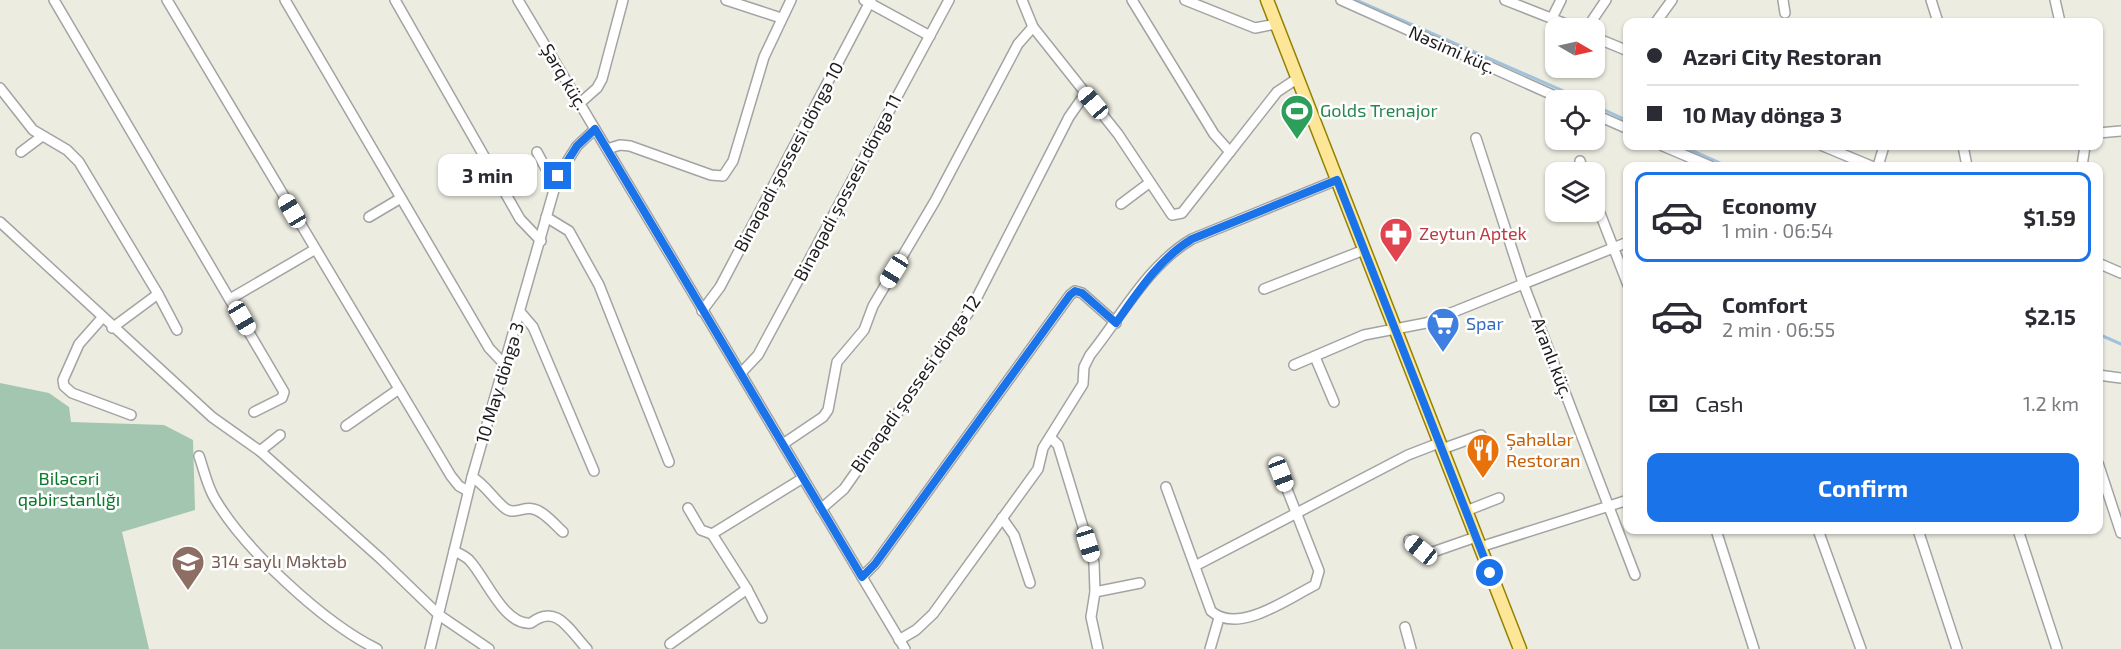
<!DOCTYPE html>
<html lang="en">
<head>
<meta charset="utf-8">
<style>
	body { margin:0; font-family:"Exo 2",sans-serif; background:#f2f2f3; color:#2b2b33; height:100vh; display:flex; flex-direction:column; font-size:22px; white-space:nowrap }
	* { box-sizing:border-box; margin:0 }
	p { font-size:20px; color:#7c7c81 }
	.icon { flex:none; width:33px; height:33px; fill:none; stroke:currentColor; stroke-width:2; stroke-linecap:round; stroke-linejoin:round }
	.map { position:relative; flex:1; overflow:hidden }
	.drawer { position:absolute; left:1623px; top:162px; width:480px; height:372px; display:flex; flex-direction:column; background:#fff; border-radius:12px; box-shadow:0 2px 4px #0004 }
	.drawer>* { flex:none }
	.banner { position:absolute; left:1623px; top:18px; width:480px; height:132px; border-radius:12px; box-shadow:0 2px 4px #0004; display:grid; align-content:center; height:132px; padding:0 24px; background:#fff }
	.needle { width:39px; rotate:99deg }
	.buttons { position:absolute; left:1545px; top:18px; display:grid; gap:12px }
	.buttons a { display:grid; place-items:center; width:60px; height:60px; border-radius:12px; background:#fff; box-shadow:0 2px 4px #0004; font-size:30px }
	.end { position:absolute; width:27px; height:27px; margin:-14px; border:8px solid #1a73e8; background:#fff; box-shadow:0 0 0 3px #fff }
	.from { border-radius:50% }
	.bubble { position:absolute; height:42px; border-radius:12px; background:#fff; box-shadow:0 2px 4px #0004; font-size:20px; font-weight:700; line-height:42px; text-align:center }
	.car { position:absolute; width:18px; height:36px; margin:-18px -9px; border-radius:8px; box-shadow:0 0 4px 2px #0007; background:linear-gradient(#fff 24%,#345 0 40%,#fff 0 76%,#345 0 86%,#fff 0) }
	.banner b { display:flex; align-items:center; gap:21px; height:57px; font-size:22px }
	.banner b+b { border-top:2px solid #e1e1e2 }
	.banner i { width:15px; height:15px; background:#2b2b33 }
	ul { padding:10px 0 0; list-style:none }
	li { display:flex; align-items:center; gap:18px; height:90px; margin:0 12px 9px; padding:0 12px; border:3px solid transparent; border-radius:12px }
	li div { flex:1 }
	li b { display:block; font-size:22px }
	li em { font-style:normal; font-weight:700 }
	li.on { border-color:#1a73e8 }
	li>.icon { width:54px; height:54px; stroke-width:1.5 }
	.pay { display:flex; align-items:center; gap:15px; height:66px; padding:0 24px; font-size:22px }
	.pay p { margin-inline-start:auto }
	.cta { display:flex; gap:12px; margin-top:auto; padding:12px 24px }
	.cta a { flex:1; height:69px; border-radius:12px; background:#1a73e8; color:#fff; font-size:24px; font-weight:700; line-height:69px; text-align:center }
	.map>svg:first-child { display:block }
	.cemetery { fill:#a2c6af }
	.lines { fill:none; stroke-linecap:round; stroke-linejoin:round }
	.stream { stroke:#a0c2dc; stroke-width:3 }
	.minor-casing { stroke:#a3a3a3; stroke-width:12 }
	.major-casing { stroke:#938100; stroke-width:15 }
	.minor { stroke:#fff; stroke-width:9 }
	.major { stroke:#fde697; stroke-width:12 }
	.route { stroke:#1a73e8; stroke-width:8 }
	.labels { text-anchor:middle; stroke-width:5; stroke-linejoin:round; paint-order:stroke }
	.street-label { font-size:18px; fill:#1c1c1c; stroke:#fff }
	.leisure-label { font-size:18px; fill:#27864d; stroke:#fff; text-anchor:start }
	.health-label { font-size:18px; fill:#be3a42; stroke:#fff; text-anchor:start }
	.shop-label { font-size:18px; fill:#366cbe; stroke:#fff; text-anchor:start }
	.food-label { font-size:18px; fill:#c56008; stroke:#fff; text-anchor:start }
	.park-label { font-size:18px; fill:#0a792a; stroke:#fff }
	.education-label { font-size:18px; fill:#785e54; stroke:#fff; text-anchor:start }
</style>
</head>
<body>
<div class="map">
<svg width="2121" height="649" viewBox="0 0 2121 649">
	<rect width="100%" height="100%" fill="#edece1"/>
	<!-- cemetery -->
	<path class="cemetery" d="M0,383L49,393L69,407L71,422L164,425L193,440L195,510L122,532L149,649H0Z"/>
	<g class="lines">
		<!-- stream -->
		<g class="stream">
			<path d="M1356,0L1584,100"/>
			<path d="M1594,105L1628,121"/>
			<path d="M1682,146L1727,166"/>
			<path d="M2098,334L2121,344"/>
		</g>
		<defs>
			<g id="minor">
				<path d="M54,0L284,392L282,398L254,412"/>
				<path d="M167,0L451,476L459,486L468,491"/>
				<path d="M285,0L489,348L505,365"/>
				<path d="M395,0L520,219L541,241"/>
				<path d="M518,0L905,649"/>
				<path d="M726,0L781,18"/>
				<path d="M864,0L930,36"/>
				<path d="M1022,0L1033,27L1118,134L1172,215L1182,213L1277,92L1298,78"/>
				<path d="M1132,0L1214,134L1230,152"/>
				<path d="M1185,0L1255,28L1276,24"/>
				<path d="M1341,0L1564,100"/>
				<path d="M1505,0L1576,28"/>
				<path d="M1783,0L1785,13"/>
				<path d="M1931,0L1938,22"/>
				<path d="M2055,0L2060,22"/>
				<path d="M1552,18L1561,0"/>
				<path d="M1656,22L1672,0"/>
				<path d="M1587,28L1606,0"/>
				<path d="M1594,37L1628,51"/>
				<path d="M0,88L33,130L67,150L79,162L158,294L112,328"/>
				<path d="M580,103L597,88L602,79L623,0"/>
				<path d="M1594,114L1628,129"/>
				<path d="M2098,133L2121,131"/>
				<path d="M1476,138L1523,283L1635,575"/>
				<path d="M1663,146L1710,166"/>
				<path d="M1823,146L1871,166"/>
				<path d="M1963,146L1967,166"/>
				<path d="M607,149L620,145L630,146L711,175L723,176L733,161L764,57L791,0"/>
				<path d="M21,152L41,137"/>
				<path d="M537,152L545,167L558,176"/>
				<path d="M1580,161L1584,172"/>
				<path d="M1878,166L1884,146"/>
				<path d="M2082,166L2085,146"/>
				<path d="M1594,198L1628,285"/>
				<path d="M1121,204L1149,183"/>
				<path d="M369,217L401,198"/>
				<path d="M546,217L569,231L599,285L669,462"/>
				<path d="M0,222L212,417L260,451L381,559L439,615L489,649"/>
				<path d="M2098,263L2121,273"/>
				<path d="M1264,289L1364,250"/>
				<path d="M158,294L177,330"/>
				<path d="M230,299L314,250"/>
				<path d="M702,311L720,287L871,0"/>
				<path d="M521,313L533,327L594,471"/>
				<path d="M102,318L79,344L63,380L64,386L72,393L131,415"/>
				<path d="M1315,357L1334,402"/>
				<path d="M1294,365L1364,335L1426,323L1628,242"/>
				<path d="M741,373L758,355L949,0"/>
				<path d="M2098,375L2121,378"/>
				<path d="M346,426L399,389"/>
				<path d="M1050,437L1058,445L1094,563L1095,592L1091,617L1098,649"/>
				<path d="M783,444L823,417L828,410L837,362L864,330L873,306L935,201L1018,44L1033,27"/>
				<path d="M1442,449L1481,435"/>
				<path d="M260,451L280,435"/>
				<path d="M199,456C204,470 207,486 215,499C245,550 324,623 377,649"/>
				<path d="M2098,463L2121,533"/>
				<path d="M472,477C486,485 493,499 506,509C515,515 524,506 533,509C544,511 555,525 563,532"/>
				<path d="M1166,487L1211,611C1238,635 1287,599 1315,585L1319,571L1281,474"/>
				<path d="M688,508L701,530L712,534"/>
				<path d="M821,509L844,489L971,309L1069,117L1085,94"/>
				<path d="M1466,511L1499,498"/>
				<path d="M1002,518L1014,535L1030,583"/>
				<path d="M1716,530L1754,649"/>
				<path d="M1818,530L1861,649"/>
				<path d="M1918,530L1957,649"/>
				<path d="M2018,530L2057,649"/>
				<path d="M1409,540L1430,553L1476,537"/>
				<path d="M1480,547L1628,500"/>
				<path d="M454,551C460,554 466,556 470,561C486,578 504,626 531,623C557,603 569,630 587,649"/>
				<path d="M1195,566L1408,455L1439,443"/>
				<path d="M862,577L875,564L1070,295L1075,291L1082,293L1116,323"/>
				<path d="M747,589L762,618"/>
				<path d="M1095,592L1140,583"/>
				<path d="M1405,627L1411,649"/>
				<path d="M899,640L916,630L933,614L1038,469L1043,448L1083,384L1084,367L1090,355C1122,315 1148,265 1192,239L1337,180"/>
				<path d="M670,644L747,589L712,534L803,478"/>
				<path d="M430,649L472,477L558,176L577,146L595,129"/>
				<path d="M1210,649L1219,618"/>
			</g>
			<path id="major" d="M1267,0L1520,649"/>
		</defs>
		<!-- minor casing -->
		<use href="#minor" class="minor-casing"/>
		<!-- major casing -->
		<use href="#major" class="major-casing"/>
		<!-- minor -->
		<use href="#minor" class="minor"/>
		<!-- major -->
		<use href="#major" class="major"/>
	</g>
	<g class="lines">
		<!-- route -->
		<path class="route" d="M558,176L577,146L595,129L862,577L875,564L1070,295L1075,291L1082,293L1116,323C1138,292 1159,259 1192,239L1337,180L1490,573"/>
	</g>
	<!-- icons -->
	<defs>
		<symbol id="stadium-pin" viewBox="-11 -11 22 30"><path d="M0 17L-7.5 6A9.5 9.5 0 1 1 7.5 6Z" fill="#2e9e5b" stroke="#fff"/><path d="M0-5a6.5 5 0 1 0 0 10a6.5 5 0 1 0 0-10ZM-3.5-1.8h7v3.6h-7Z" fill="#fff"/></symbol>
		<symbol id="pharmacy-pin" viewBox="-11 -11 22 30"><path d="M0 17L-7.5 6A9.5 9.5 0 1 1 7.5 6Z" fill="#e0444e" stroke="#fff"/><path d="M-2-6h4v4h4v4h-4v4h-4v-4h-4v-4h4Z" fill="#fff"/></symbol>
		<symbol id="supermarket-pin" viewBox="-11 -11 22 30"><path d="M0 17L-7.5 6A9.5 9.5 0 1 1 7.5 6Z" fill="#3f7fe0" stroke="#fff"/><path d="M-6-5.5h2.5l.6 2H6L4.5 2H-2.5L-4.4-4H-6ZM-1.5 3.2a1.3 1.3 0 1 0 .1 0ZM3 3.2a1.3 1.3 0 1 0 .1 0Z" fill="#fff"/></symbol>
		<symbol id="restaurant-pin" viewBox="-11 -11 22 30"><path d="M0 17L-7.5 6A9.5 9.5 0 1 1 7.5 6Z" fill="#e8710a" stroke="#fff"/><path d="M-5-6h1v4h1v-4h1v4h1v-4h1v5L-1.5 .5V6h-2V.5L-5-1ZM5-6V6H3V1.5H1.5Q1.5-4 5-6Z" fill="#fff"/></symbol>
		<symbol id="school-pin" viewBox="-11 -11 22 30"><path d="M0 17L-7.5 6A9.5 9.5 0 1 1 7.5 6Z" fill="#8d6e63" stroke="#fff"/><path d="M0-5L7-2L0 1L-7-2ZM-4 1L0 2.5L4 1V4Q0 6-4 4Z" fill="#fff"/></symbol>
	</defs>
	<g fill-rule="evenodd">
		<use href="#stadium-pin" x="1278" y="92" width="38" height="52"/>
		<use href="#pharmacy-pin" x="1377" y="215" width="38" height="52"/>
		<use href="#supermarket-pin" x="1424" y="305" width="38" height="52"/>
		<use href="#restaurant-pin" x="1464" y="431" width="38" height="52"/>
		<use href="#school-pin" x="169" y="543" width="38" height="52"/>
	</g>
	<g class="labels">
		<!-- street labels -->
		<g class="street-label">
			<text transform="translate(1452 50) rotate(24)" y="6">Nəsimi küç.</text>
			<text transform="translate(564 77) rotate(59)" y="6">Şərq küç.</text>
			<text transform="translate(789 157) rotate(-62)" y="6">Binəqədi şossesi döngə 10</text>
			<text transform="translate(848 188) rotate(-62)" y="6">Binəqədi şossesi döngə 11</text>
			<text transform="translate(1552 358) rotate(69)" y="6">Aranlı küç.</text>
			<text transform="translate(500 383) rotate(-73)" y="6">10 May döngə 3</text>
			<text transform="translate(916 384) rotate(-55)" y="6">Binəqədi şossesi döngə 12</text>
		</g>
		<!-- leisure labels -->
		<g class="leisure-label">
			<text x="1320" y="117">Golds Trenajor</text>
		</g>
		<!-- health labels -->
		<g class="health-label">
			<text x="1419" y="240">Zeytun Aptek</text>
		</g>
		<!-- shop labels -->
		<g class="shop-label">
			<text x="1466" y="330">Spar</text>
		</g>
		<!-- food labels -->
		<g class="food-label">
			<text x="1506" y="446">Şahəllər<tspan x="1506" dy="21">Restoran</tspan></text>
		</g>
		<!-- park labels -->
		<g class="park-label">
			<text x="69" y="485">Biləcəri<tspan x="69" dy="21">qəbirstanlığı</tspan></text>
		</g>
		<!-- education labels -->
		<g class="education-label">
			<text x="211" y="568">314 saylı Məktəb</text>
		</g>
	</g>
</svg>
<div class="buttons">
<a><svg class="needle" viewBox="-14 -14 28 28"><path d="M0-13l5 13h-10z" fill="#e53935"/><path d="M0 13l5-13h-10z" fill="#7c7c81"/></svg></a>
<a><svg class="icon" aria-label="locate" viewBox="0 0 24 24"><circle cx="12" cy="12" r="6"/><path d="M12 2v4M12 18v4M2 12h4M18 12h4"/></svg></a>
<a><svg class="icon" aria-label="layers" viewBox="0 0 24 24"><path d="M12 4l9 5-9 5-9-5zM3 14l9 5 9-5"/></svg></a>
</div>
<i class="end from" style="left:1490px;top:573px"></i>
<i class="end" style="left:558px;top:176px"></i>
<div class="bubble" style="left:438px;top:154px;width:99px">3 min</div>
<i class="car" style="left:1093px;top:103px;rotate:320deg"></i>
<i class="car" style="left:292px;top:211px;rotate:329deg"></i>
<i class="car" style="left:894px;top:271px;rotate:212deg"></i>
<i class="car" style="left:242px;top:318px;rotate:150deg"></i>
<i class="car" style="left:1281px;top:474px;rotate:159deg"></i>
<i class="car" style="left:1088px;top:544px;rotate:163deg"></i>
<i class="car" style="left:1421px;top:550px;rotate:309deg"></i>
<div class="banner">
<b><i class="from"></i>Azəri City Restoran</b>
<b><i></i>10 May döngə 3</b>
</div>
<section class="drawer">
<ul>
<li class="on"><svg class="icon" aria-label="car" viewBox="0 0 24 24"><path d="M5 17H2v-5l4-1 3-4h7l3 4 3 1v5h-3M9 17h6M6 11h13"/><circle cx="7" cy="17" r="2"/><circle cx="17" cy="17" r="2"/></svg><div><b>Economy</b><p>1 min · 06:54</p></div><em>$1.59</em></li>
<li><svg class="icon" aria-label="car" viewBox="0 0 24 24"><path d="M5 17H2v-5l4-1 3-4h7l3 4 3 1v5h-3M9 17h6M6 11h13"/><circle cx="7" cy="17" r="2"/><circle cx="17" cy="17" r="2"/></svg><div><b>Comfort</b><p>2 min · 06:55</p></div><em>$2.15</em></li>
</ul>
<div class="pay"><svg class="icon" aria-label="cash" viewBox="0 0 24 24"><path d="M3 7h18v10H3z"/><circle cx="12" cy="12" r="2"/></svg>Cash<p>1.2 km</p></div>
<div class="cta"><a>Confirm</a></div>
</section>
</div>
</body>
</html>
